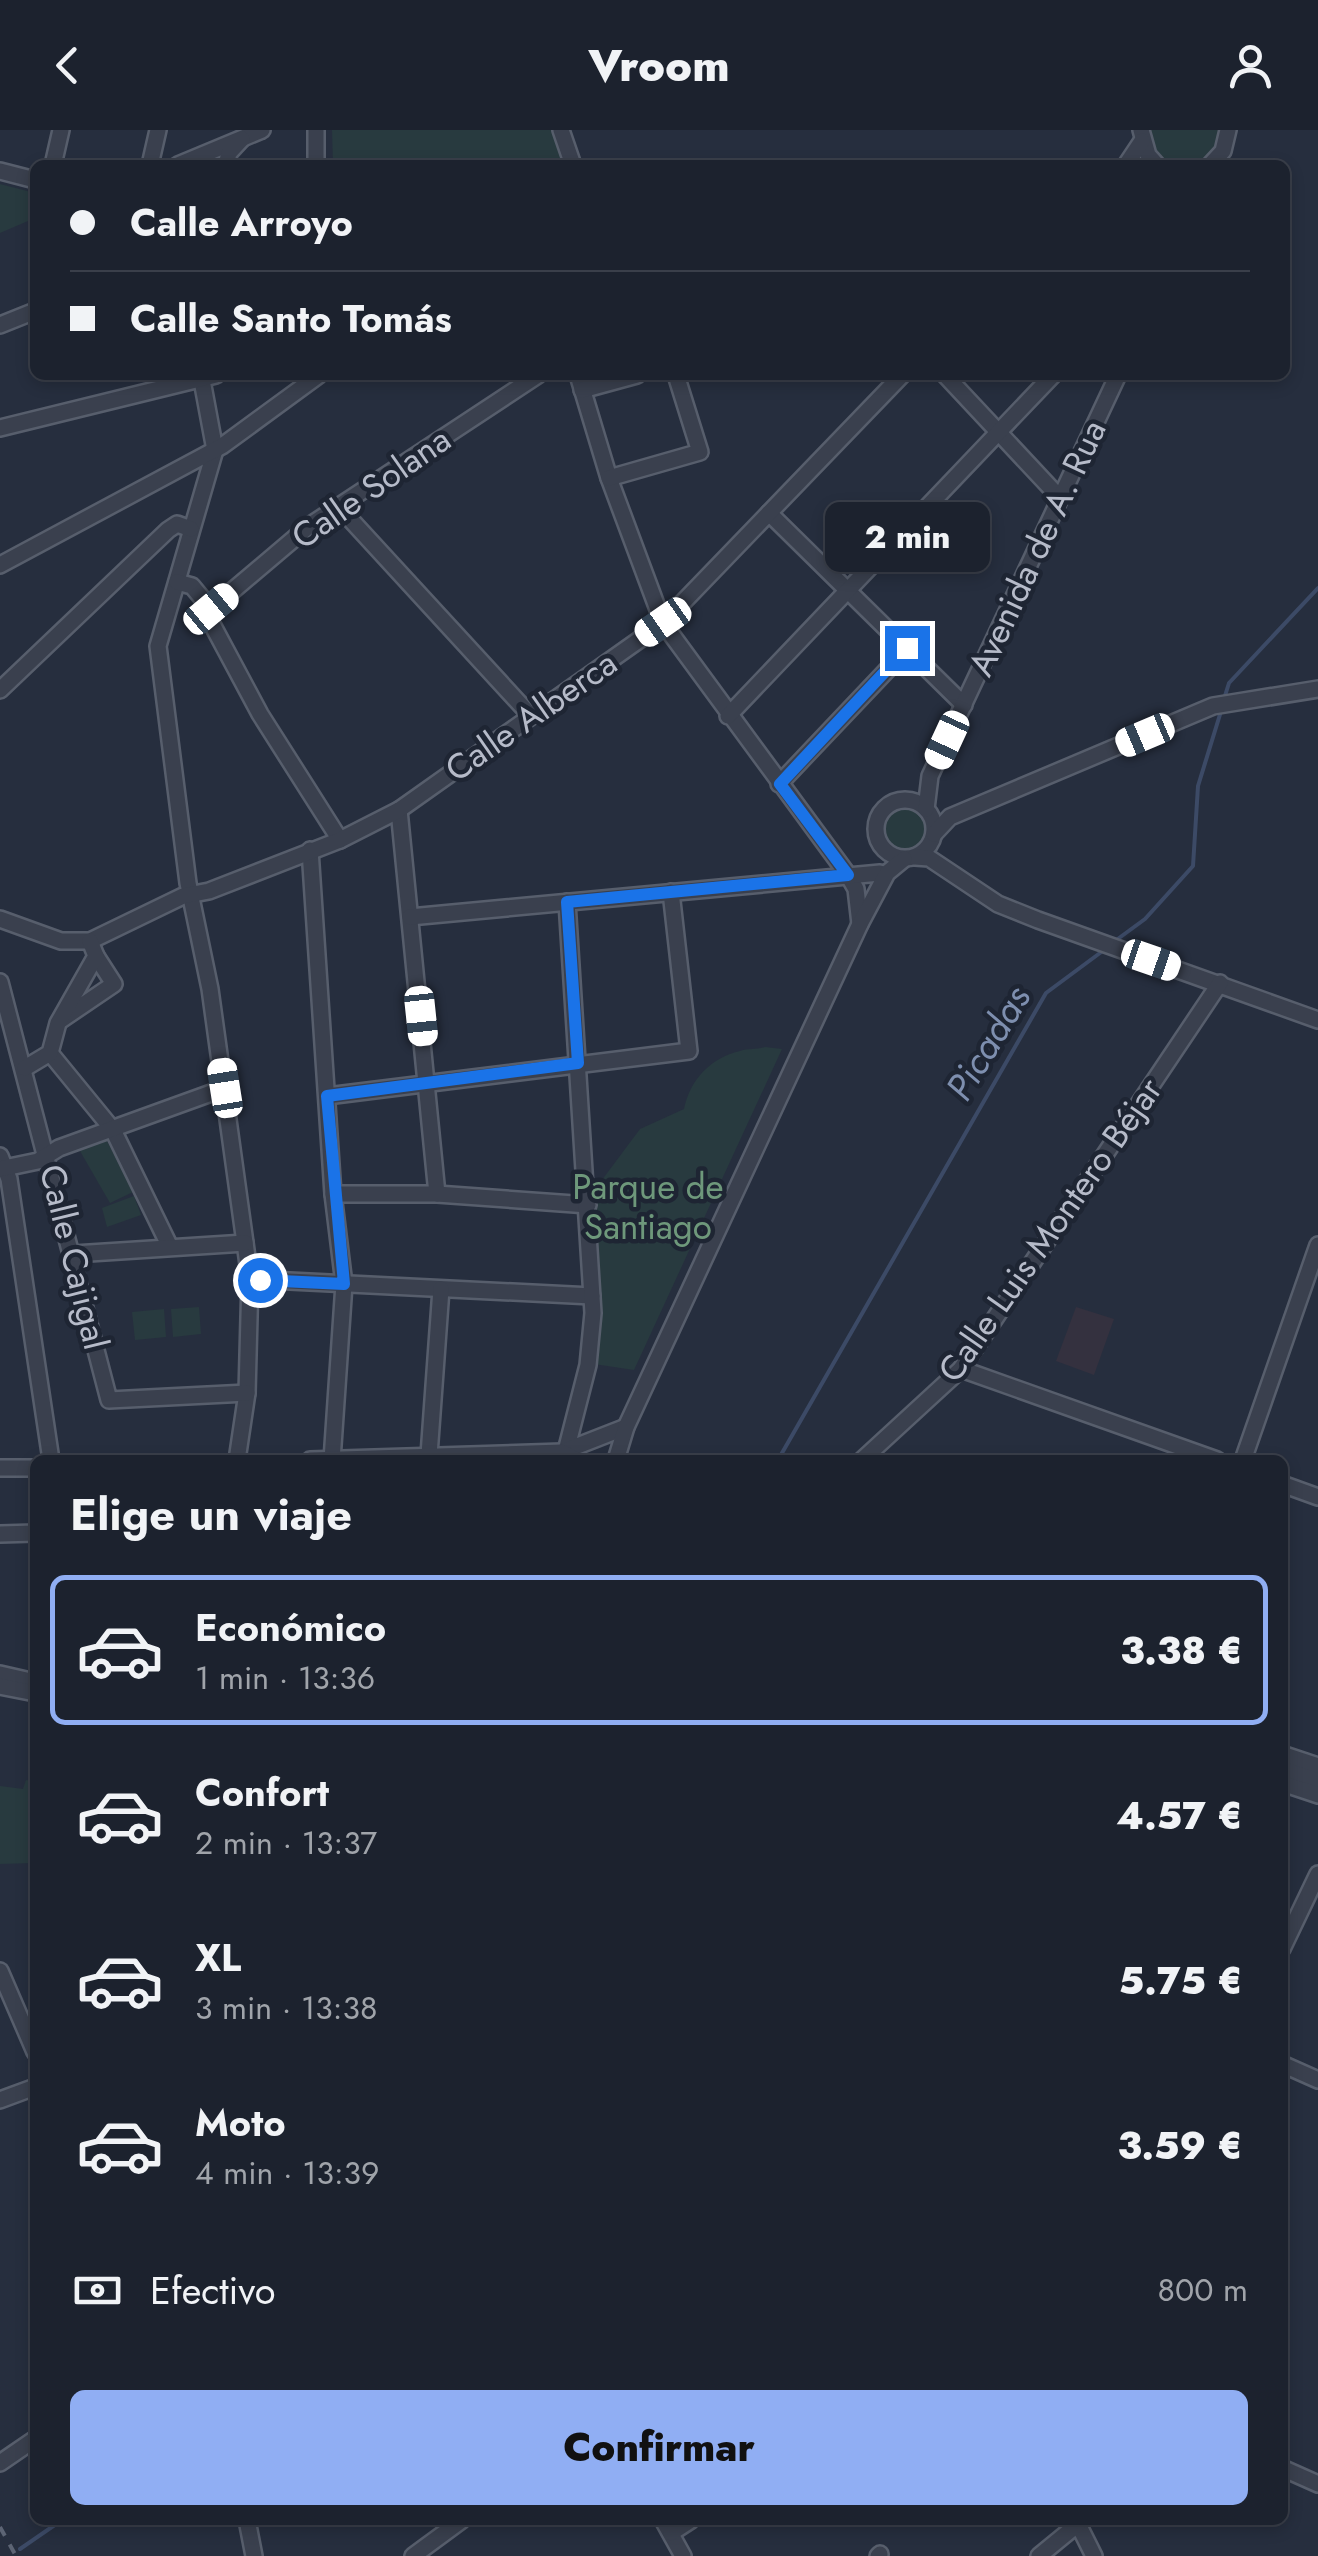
<!DOCTYPE html>
<html lang="es">
<head>
<meta charset="utf-8">
<style>
	body { margin:0; font-family:Jost,sans-serif; background:#292f3a; color:#f1f3f6; height:100vh; display:flex; flex-direction:column; font-size:38px; white-space:nowrap }
	* { box-sizing:border-box; margin:0 }
	p { font-size:32px; color:#a0a4aa }
	.icon { flex:none; width:55px; height:55px; fill:none; stroke:currentColor; stroke-width:2; stroke-linecap:round; stroke-linejoin:round }
	.map { position:relative; flex:1; overflow:hidden }
	.side { position:absolute; left:30px; top:1325px; width:1258px; height:1070px; display:flex; flex-direction:column; background:#1c222e; border-radius:15px; box-shadow:0 5px 15px #0003,0 0 0 2px #3a3f4a }
	.side>* { flex:none }
	.top-card { position:absolute; left:30px; top:30px; width:1260px; height:220px; border-radius:15px; box-shadow:0 5px 15px #0003,0 0 0 2px #3a3f4a; display:grid; align-content:center; height:220px; padding:0 40px; background:#1c222e }
	.end { position:absolute; width:45px; height:45px; margin:-22px; border:12px solid #1a73e8; background:#fff; box-shadow:0 0 0 5px #fff }
	.from { border-radius:50% }
	.bubble { position:absolute; height:70px; border-radius:15px; background:#1c222e; box-shadow:0 5px 15px #0003,0 0 0 2px #3a3f4a; font-size:32px; font-weight:800; line-height:70px; text-align:center }
	.car { position:absolute; width:30px; height:60px; margin:-30px -15px; border-radius:12px; box-shadow:0 0 8px 2px #0007; background:linear-gradient(#fff 24%,#345 0 40%,#fff 0 76%,#345 0 86%,#fff 0) }
	.top-card b { display:flex; align-items:center; gap:35px; height:95px; font-size:38px }
	.top-card b+b { border-top:2px solid #3a3f4a }
	.top-card i { width:25px; height:25px; background:#f1f3f6 }
	ul { padding:0; list-style:none }
	li { display:flex; align-items:center; gap:30px; height:150px; margin:0 20px 15px; padding:0 20px; border:5px solid transparent; border-radius:15px }
	li div { flex:1 }
	li b { display:block; font-size:38px }
	li em { font-style:normal; font-weight:800 }
	li.selected { border-color:#90aef3 }
	li>.icon { width:90px; height:90px; stroke-width:1.5 }
	h2 { padding:0 40px; font-size:45px; line-height:120px }
	.pay { display:flex; align-items:center; gap:25px; height:110px; padding:0 40px; font-size:38px }
	.pay p { margin-inline-start:auto }
	.primary-button { display:flex; gap:20px; margin-top:auto; padding:20px 40px }
	.primary-button a { flex:1; height:115px; border-radius:15px; background:#90aef3; color:#111; font-size:40px; font-weight:800; line-height:115px; text-align:center }
	header { display:flex; justify-content:space-between; align-items:center; height:130px; padding:0 40px; background:#1c222e; font-size:45px; font-weight:800 }
	.map>svg:first-child { display:block }
	.medical { fill:#34313f }
	.green { fill:#283a3f }
	.lines { fill:none; stroke-linecap:round; stroke-linejoin:round }
	.stream { stroke:#3c4a66; stroke-width:4 }
	.minor-casing { stroke:#575e6c; stroke-width:20 }
	.minor { stroke:#3a404e; stroke-width:15 }
	.rail { stroke:#5c6474; stroke-width:4; stroke-dasharray:10 10; stroke-linecap:butt }
	.route { stroke:#1a73e8; stroke-width:12 }
	.labels { text-anchor:middle; stroke-width:9; stroke-linejoin:round; paint-order:stroke }
	.street-label { font-size:35px; fill:#b6bbc9; stroke:#1e2533 }
	.park-label { font-size:35px; fill:#6e987b; stroke:#1e2533 }
	.water-label { font-size:38px; font-style:italic; fill:#7e8faf; stroke:#1e2533 }
</style>
</head>
<body>
<header><svg class="icon" aria-label="back" viewBox="0 0 24 24"><path d="M15 5l-7 7 7 7"/></svg>Vroom<svg class="icon" aria-label="person" viewBox="0 0 24 24"><circle cx="12" cy="8" r="4"/><path d="M4 21q1-7 8-7t8 7"/></svg></header>
<div class="map">
<svg width="1318" height="2426" viewBox="0 0 1318 2426">
	<rect width="100%" height="100%" fill="#262e3e"/>
	<!-- medical -->
	<path class="medical" d="M1076,1177L1114,1189L1094,1245L1056,1231Z"/>
	<!-- green -->
	<g class="green">
		<path d="M332,0H555L567,35H333Z"/>
		<path d="M1150,0H1220C1220,17 1212,26 1198,35C1172,35 1151,31 1150,0Z"/>
		<path d="M0,54L35,63V88L0,103Z"/>
		<circle cx="905" cy="699" r="20"/>
		<path d="M765,917L782,919L634,1240L594,1234L600,1193L593,1062L640,999L684,979C690,950 710,928 740,921C749,918 756,920 765,917Z"/>
		<path d="M107,1011L133,1062L110,1073L80,1021Z"/>
		<path d="M134,1066L141,1085L107,1097L102,1078Z"/>
		<path d="M199,1177L201,1204L173,1207L171,1179Z"/>
		<path d="M164,1179L166,1207L135,1210L132,1182Z"/>
		<path d="M26,1650L35,1651V1733L0,1734V1656L23,1659Z"/>
	</g>
	<g class="lines">
		<!-- stream -->
		<g class="stream">
			<path d="M1224,569L1229,553L1318,458"/>
			<path d="M1115,811L1145,789L1193,736L1198,656L1222,578"/>
			<path d="M778,1330L1046,863L1104,820"/>
			<path d="M20,2419L62,2390"/>
		</g>
		<defs>
			<g id="minor">
				<path d="M316,0V35"/>
				<path d="M561,0L573,35"/>
				<path d="M1141,0L1148,25L1157,35"/>
				<path d="M53,35L61,0"/>
				<path d="M150,35L158,0"/>
				<path d="M178,35L262,0"/>
				<path d="M226,35L229,23L242,9"/>
				<path d="M1126,35L1142,11"/>
				<path d="M1210,35L1223,21L1228,0"/>
				<path d="M0,41L35,50"/>
				<path d="M0,195L35,181"/>
				<path d="M201,245L215,320L158,516L188,753L210,859L250,1149L247,1263L237,1330"/>
				<path d="M578,245L609,348L663,493L848,745L856,759L860,794"/>
				<path d="M945,245L1060,368"/>
				<path d="M582,260L637,245"/>
				<path d="M0,298L216,245"/>
				<path d="M609,348L700,322L676,245"/>
				<path d="M339,377L531,586"/>
				<path d="M769,383L964,575"/>
				<path d="M0,435L222,316L319,245"/>
				<path d="M177,452L192,456L211,479L206,483L260,584L340,710"/>
				<path d="M211,479L309,396L538,245"/>
				<path d="M0,560L168,400L177,394L191,399"/>
				<path d="M728,586L1053,245"/>
				<path d="M779,654L907,519"/>
				<circle cx="905" cy="699" r="29"/>
				<path d="M926,679L930,646L1118,245"/>
				<path d="M399,680L437,1064"/>
				<path d="M934,704L950,687L1213,576L1318,559"/>
				<path d="M310,720L333,1064L344,1154L332,1330"/>
				<path d="M915,727L929,728L998,774L1038,790L1318,890"/>
				<path d="M410,787L880,743"/>
				<path d="M0,789L61,811H90L183,766L209,761L340,710L399,680L663,493L902,245"/>
				<path d="M0,852L109,1270L247,1263"/>
				<path d="M61,890L114,854L96,826"/>
				<path d="M50,923L113,1000L170,1117"/>
				<path d="M25,938L50,923L58,893L96,826L90,811"/>
				<path d="M327,966L689,921L671,762"/>
				<path d="M0,1026L9,1049L51,1330"/>
				<path d="M0,1039L38,1031L59,1018L225,958"/>
				<path d="M333,1064H437L588,1075"/>
				<path d="M74,1124L245,1113"/>
				<path d="M250,1149L592,1166"/>
				<path d="M961,1239L1217,1330"/>
				<path d="M566,1321L588,1235L593,1183L567,772"/>
				<path d="M562,1322L626,1297"/>
				<path d="M429,1325L441,1159"/>
				<path d="M310,1330L562,1322L577,1330"/>
				<path d="M616,1330L626,1297L860,794L887,743L904,729"/>
				<path d="M862,1330L961,1239L1220,853"/>
				<path d="M1243,1330L1318,1115"/>
				<path d="M0,1338H35"/>
				<path d="M1282,1354L1318,1367"/>
				<path d="M0,1404L35,1403"/>
				<path d="M0,1544L35,1552"/>
				<path d="M0,1556L35,1563"/>
				<path d="M1282,1624L1318,1636"/>
				<path d="M1282,1639L1318,1651"/>
				<path d="M1282,1653L1318,1665"/>
				<path d="M1282,1819L1318,1744"/>
				<path d="M0,1841L35,1922"/>
				<path d="M1282,1934L1318,1950"/>
				<path d="M0,1970L35,1957"/>
				<path d="M0,2333L35,2309"/>
				<path d="M1282,2338L1318,2354"/>
				<path d="M247,2390L254,2426"/>
				<path d="M663,2390L683,2426"/>
				<path d="M1076,2390L1094,2426"/>
				<path d="M671,2403L691,2390"/>
				<path d="M413,2426L462,2390"/>
				<path d="M878,2426L880,2424"/>
				<path d="M1039,2426L1078,2394"/>
			</g>
		</defs>
		<!-- minor casing -->
		<use href="#minor" class="minor-casing"/>
		<!-- minor -->
		<use href="#minor" class="minor"/>
		<!-- rail -->
		<path class="rail" d="M0,2397L16,2426"/>
	</g>
	<g class="lines">
		<!-- route -->
		<path class="route" d="M260,1150L344,1154L327,966L578,933L567,772L848,745L780,654L907,518"/>
	</g>
	<g class="labels">
		<!-- street labels -->
		<g class="street-label">
			<text transform="translate(371 358) rotate(-35)" y="12">Calle Solana</text>
			<text transform="translate(1037 418) rotate(-65)" y="12">Avenida de A. Rua</text>
			<text transform="translate(531 586) rotate(-35)" y="12">Calle Alberca</text>
			<text transform="translate(1050 1100) rotate(-55)" y="12">Calle Luis Montero Béjar</text>
			<text transform="translate(74 1127) rotate(76)" y="12">Calle Cajigal</text>
		</g>
		<!-- park labels -->
		<g class="park-label">
			<text x="648" y="1069">Parque de<tspan x="648" dy="40">Santiago</tspan></text>
		</g>
		<!-- water labels -->
		<g class="water-label">
			<text transform="translate(988 913) rotate(-59)" y="13">Picadas</text>
		</g>
	</g>
</svg>
<i class="end from" style="left:260px;top:1150px"></i>
<i class="end" style="left:907px;top:518px"></i>
<div class="bubble" style="left:825px;top:372px;width:165px">2 min</div>
<i class="car" style="left:211px;top:479px;rotate:50deg"></i>
<i class="car" style="left:663px;top:492px;rotate:235deg"></i>
<i class="car" style="left:1145px;top:605px;rotate:247deg"></i>
<i class="car" style="left:947px;top:610px;rotate:205deg"></i>
<i class="car" style="left:1151px;top:830px;rotate:109deg"></i>
<i class="car" style="left:421px;top:886px;rotate:174deg"></i>
<i class="car" style="left:225px;top:958px;rotate:351deg"></i>
<div class="top-card">
<b><i class="from"></i>Calle Arroyo</b>
<b><i></i>Calle Santo Tomás</b>
</div>
<section class="side">
<h2>Elige un viaje</h2>
<ul>
<li class="selected"><svg class="icon" aria-label="car" viewBox="0 0 24 24"><path d="M5 17H2v-5l4-1 3-4h7l3 4 3 1v5h-3M9 17h6M6 11h13"/><circle cx="7" cy="17" r="2"/><circle cx="17" cy="17" r="2"/></svg><div><b>Económico</b><p>1 min · 13:36</p></div><em>3.38 €</em></li>
<li><svg class="icon" aria-label="car" viewBox="0 0 24 24"><path d="M5 17H2v-5l4-1 3-4h7l3 4 3 1v5h-3M9 17h6M6 11h13"/><circle cx="7" cy="17" r="2"/><circle cx="17" cy="17" r="2"/></svg><div><b>Confort</b><p>2 min · 13:37</p></div><em>4.57 €</em></li>
<li><svg class="icon" aria-label="car" viewBox="0 0 24 24"><path d="M5 17H2v-5l4-1 3-4h7l3 4 3 1v5h-3M9 17h6M6 11h13"/><circle cx="7" cy="17" r="2"/><circle cx="17" cy="17" r="2"/></svg><div><b>XL</b><p>3 min · 13:38</p></div><em>5.75 €</em></li>
<li><svg class="icon" aria-label="car" viewBox="0 0 24 24"><path d="M5 17H2v-5l4-1 3-4h7l3 4 3 1v5h-3M9 17h6M6 11h13"/><circle cx="7" cy="17" r="2"/><circle cx="17" cy="17" r="2"/></svg><div><b>Moto</b><p>4 min · 13:39</p></div><em>3.59 €</em></li>
</ul>
<div class="pay"><svg class="icon" aria-label="cash" viewBox="0 0 24 24"><path d="M3 7h18v10H3z"/><circle cx="12" cy="12" r="2"/></svg>Efectivo<p>800 m</p></div>
<div class="primary-button"><a>Confirmar</a></div>
</section>
</div>
</body>
</html>
